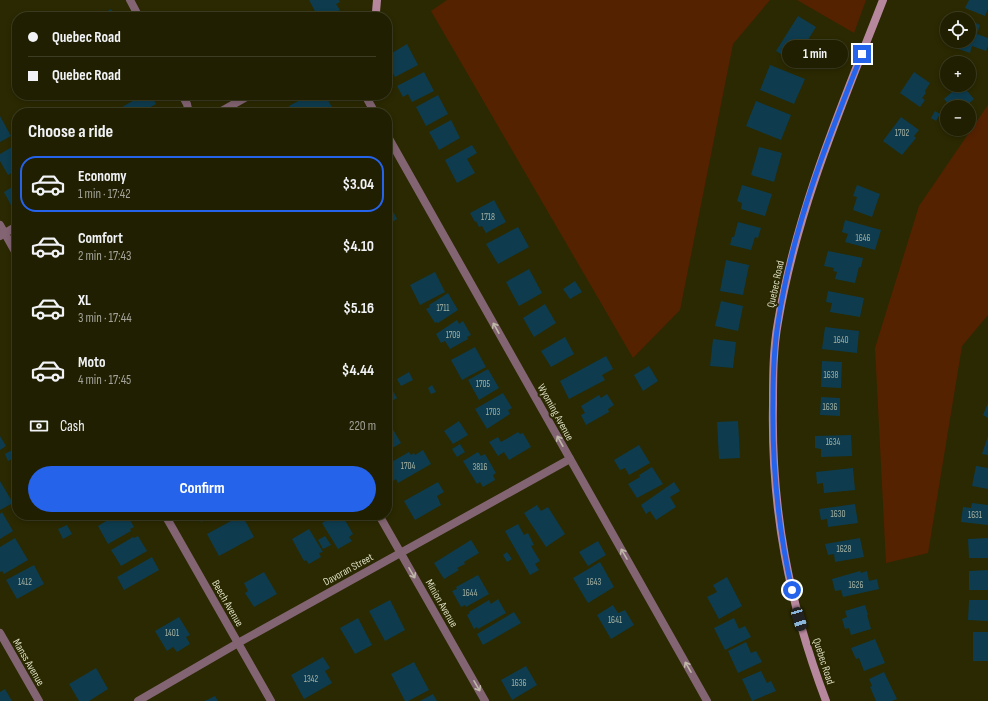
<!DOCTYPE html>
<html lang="en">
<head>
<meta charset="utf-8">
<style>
	body { margin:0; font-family:"Sofia Sans Condensed",sans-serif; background:#2d2c10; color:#f1f3f6; height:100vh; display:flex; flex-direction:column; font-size:15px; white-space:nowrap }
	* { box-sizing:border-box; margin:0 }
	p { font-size:13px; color:#a2a299 }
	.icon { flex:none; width:22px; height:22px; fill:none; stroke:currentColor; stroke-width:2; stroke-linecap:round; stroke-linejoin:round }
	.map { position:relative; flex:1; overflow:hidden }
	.details { position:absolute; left:12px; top:108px; width:380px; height:412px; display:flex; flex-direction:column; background:#201f01; border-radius:16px; box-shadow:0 2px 6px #0003,0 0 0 1px #3d3d23 }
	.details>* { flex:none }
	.top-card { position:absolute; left:12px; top:12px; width:380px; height:88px; border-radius:16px; box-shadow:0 2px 6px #0003,0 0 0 1px #3d3d23; display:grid; align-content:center; height:88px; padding:0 16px; background:#201f01 }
	.controls { position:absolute; left:940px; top:12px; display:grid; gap:8px }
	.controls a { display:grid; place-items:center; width:36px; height:36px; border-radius:50%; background:#201f01; box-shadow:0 2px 6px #0003,0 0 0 1px #3d3d23; font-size:20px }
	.end { position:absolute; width:18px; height:18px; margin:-9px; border:5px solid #2563eb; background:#fff; box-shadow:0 0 0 2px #fff }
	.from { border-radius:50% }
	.bubble { position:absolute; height:28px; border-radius:14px; background:#201f01; box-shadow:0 2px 6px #0003,0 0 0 1px #3d3d23; font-size:13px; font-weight:700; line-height:28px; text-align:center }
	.car { position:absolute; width:12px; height:24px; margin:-12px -6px; border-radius:5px; box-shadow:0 0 3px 1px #0007; background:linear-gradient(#222 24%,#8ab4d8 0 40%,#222 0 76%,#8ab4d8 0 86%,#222 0) }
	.top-card b { display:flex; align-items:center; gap:14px; height:38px; font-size:15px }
	.top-card b+b { border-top:1px solid #3d3d23 }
	.top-card i { width:10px; height:10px; background:#f1f3f6 }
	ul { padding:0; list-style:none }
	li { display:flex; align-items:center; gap:12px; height:56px; margin:0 8px 6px; padding:0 8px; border:2px solid transparent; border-radius:16px }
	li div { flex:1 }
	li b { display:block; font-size:15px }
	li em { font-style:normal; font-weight:700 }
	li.active { border-color:#2563eb }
	li>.icon { width:36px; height:36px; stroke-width:1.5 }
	h2 { padding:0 16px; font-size:18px; line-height:48px }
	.pay { display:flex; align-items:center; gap:10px; height:44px; padding:0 16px; font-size:15px }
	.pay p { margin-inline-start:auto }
	.action { display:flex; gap:8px; margin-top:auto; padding:8px 16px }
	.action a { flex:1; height:46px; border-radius:24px; background:#2563eb; color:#fff; font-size:16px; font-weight:700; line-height:46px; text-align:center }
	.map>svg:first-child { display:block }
	.green { fill:#520 }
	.building { fill:#0e3c4e }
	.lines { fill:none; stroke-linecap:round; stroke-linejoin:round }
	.lane { stroke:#836473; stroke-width:8 }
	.street { stroke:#836473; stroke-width:8 }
	.secondary { stroke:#b7879e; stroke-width:8 }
	.oneway { stroke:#bfb7a8 }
	.route { stroke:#2563eb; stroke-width:5 }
	.labels { text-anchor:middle; stroke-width:4; stroke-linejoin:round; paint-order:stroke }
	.number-label { font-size:9px; fill:#a6b2a3 }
	.street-label { font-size:11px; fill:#d9dabf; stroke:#2a2901 }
</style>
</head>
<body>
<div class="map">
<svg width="988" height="701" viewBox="0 0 988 701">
	<rect width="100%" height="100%" fill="#2a2901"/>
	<!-- green -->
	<g class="green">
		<path d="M447,0H770L733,44L680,310L633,358L431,11Z"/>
		<path d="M797,0H866L854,33Z"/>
		<path d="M988,105V315L962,346L928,553L886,563L875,348L919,206Z"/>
	</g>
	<!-- building -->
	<g class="building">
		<path d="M309,0H339L340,2L336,4L340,10L328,17H318Z"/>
		<path d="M969,0H988V9L985,16L965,8Z"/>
		<path d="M111,9L116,17H89L97,12L99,16Z"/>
		<path d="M798,16L816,27L794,62L776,51Z"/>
		<path d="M969,20L980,25L977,34L988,38V46L986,51L972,46L970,53L950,46L952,41H969Z"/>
		<path d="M407,44L418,65L395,77L387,62V56Z"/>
		<path d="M770,65L805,79L794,104L760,90Z"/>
		<path d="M424,72L434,91L412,102L408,94L403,97L397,86Z"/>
		<path d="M914,72L930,83L925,91L926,93L922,98L925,100L920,107L900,93Z"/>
		<path d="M960,85H962L974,99L965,107H951L944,99Z"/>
		<path d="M143,95H151L156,104L140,113H119L117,110Z"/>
		<path d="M309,95H325L333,109L326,113H293L289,106Z"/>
		<path d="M438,95L448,114L426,126L416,107Z"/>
		<path d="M756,101L791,115L781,140L746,126Z"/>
		<path d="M285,108L288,113H277Z"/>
		<path d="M935,111L940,114L936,121L931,118Z"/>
		<path d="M0,116L11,136L0,142Z"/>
		<path d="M901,117L919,130L914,136L916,138L902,155L883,141Z"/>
		<path d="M451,120L460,138L439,150L429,132Z"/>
		<path d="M17,144V170L8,175L0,161V154Z"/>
		<path d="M472,145L477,153L467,159L475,173L457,183L445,160Z"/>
		<path d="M759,147L782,153L774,182L751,175Z"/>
		<path d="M17,184V207L13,209L4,192Z"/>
		<path d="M742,185L772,194L765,216L741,209L742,203L737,201Z"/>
		<path d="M857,185L880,194L872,217L853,210L857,197L853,196Z"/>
		<path d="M387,200L397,219L387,225Z"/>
		<path d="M494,200L506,222L486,233L482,226L479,227L476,221L475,222L470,213Z"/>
		<path d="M845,220L881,230L875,250L845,242L848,234L842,232Z"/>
		<path d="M738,222L761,228L758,238L755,237L751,250L730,245L732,237H734Z"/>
		<path d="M518,227L529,247L498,264L486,244Z"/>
		<path d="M828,251L863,258L861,267H859L855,283L835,279L837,272L833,271L834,268L824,266Z"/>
		<path d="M726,260L749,265L743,295L720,291Z"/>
		<path d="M529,269L542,293L519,306L506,282Z"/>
		<path d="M435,272L445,292L420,305L410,285Z"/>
		<path d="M575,281L582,292L570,299L563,289Z"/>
		<path d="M828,291L864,298L860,317L830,312L832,303L826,302Z"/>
		<path d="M448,293L458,310L438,323L437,322L435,323L426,309L430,307L429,305Z"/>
		<path d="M721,301L743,306L738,331L715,326Z"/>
		<path d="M545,304L556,323L534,337L523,318Z"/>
		<path d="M457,320L459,324L463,321L471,335L467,337L468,339L450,349L445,341L441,343L436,334Z"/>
		<path d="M825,327L859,331L857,353L822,349Z"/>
		<path d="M565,337L574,354L551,367L541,351Z"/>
		<path d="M713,339L736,342L733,368L710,366Z"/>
		<path d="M475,347L486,367L462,380L451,360Z"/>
		<path d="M606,356L613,369L602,375L605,380L569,399L560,381Z"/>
		<path d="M822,361L842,362L841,388L821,387Z"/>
		<path d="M649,366L658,381L643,391L634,375Z"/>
		<path d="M488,369L499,388L479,400L468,380Z"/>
		<path d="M409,372L413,380L401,386L397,379Z"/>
		<path d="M432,385L436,392L431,394L428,388Z"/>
		<path d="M390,386L397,398L387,404V388Z"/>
		<path d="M503,393L512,408L508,410L510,414L487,429L475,409Z"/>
		<path d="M607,394L614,405L608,409L609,412L586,425L581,415L585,413L581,406L599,395L601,398Z"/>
		<path d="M821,397L840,398V416L820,415Z"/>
		<path d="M988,403V418L983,415Z"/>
		<path d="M387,421H388L401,443L387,451Z"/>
		<path d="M459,421L468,435L453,444L444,431Z"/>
		<path d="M738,421L740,458L719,459L717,422Z"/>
		<path d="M518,432L520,434L523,433L531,447L509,460L504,452L498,456L489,442L498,437L501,442Z"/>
		<path d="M851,435L852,456L821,457V449L815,448V436Z"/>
		<path d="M0,436L6,446L0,450Z"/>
		<path d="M988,436V455L982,454Z"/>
		<path d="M460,444L465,452L457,457L452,449Z"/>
		<path d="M639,445L650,463L629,475L625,468L620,470L614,460Z"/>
		<path d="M12,450L16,457L8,461L5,454Z"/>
		<path d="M423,450L431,464L398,483L396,479L393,481L387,471L390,468L388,464L409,452L411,455L414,453L415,455Z"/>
		<path d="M478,452L481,456L485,454L496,473L493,475L495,480L483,487L480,482L477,484L463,461Z"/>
		<path d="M976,466L988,468V489L972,486Z"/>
		<path d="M652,467L663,484L637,498L628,484L640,477L639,475Z"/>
		<path d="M853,468L855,490L824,493L823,483L817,484L816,472Z"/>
		<path d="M0,481L13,503L0,510Z"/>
		<path d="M438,482L444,492L437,496L441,505L415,520L404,501Z"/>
		<path d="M674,482L680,491L670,497L676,507L656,520L650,511L646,514L641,505Z"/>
		<path d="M972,503L988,505V525L961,522L963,507L971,508Z"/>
		<path d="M855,504L858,523L828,527L827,519L821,520L819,509Z"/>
		<path d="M537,505L541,511L548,507L565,534L546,547L524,513Z"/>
		<path d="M2,512L13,531L0,539V514Z"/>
		<path d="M116,515H127L134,527L130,529L131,531L108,544L98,526Z"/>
		<path d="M197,515H215L201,522Z"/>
		<path d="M242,515L254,537L219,556L207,534Z"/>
		<path d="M335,515H342L353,534L349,537L352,541L338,549L322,523Z"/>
		<path d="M518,524L524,535L528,533L534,545L531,546L540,561L535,564L539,570L530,575L505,531Z"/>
		<path d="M67,525L72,534L63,539L58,529Z"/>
		<path d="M309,529L323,552L319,553L321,557L309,564L306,560L304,561L292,539Z"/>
		<path d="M138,536L147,551L121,566L111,550L133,537L134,538Z"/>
		<path d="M325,536L331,545L323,549L318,540Z"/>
		<path d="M15,538L28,560L4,574L2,571L0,572V547Z"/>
		<path d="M860,538L864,557L835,562L834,554L828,555L825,544Z"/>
		<path d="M988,538V558H969L968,539Z"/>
		<path d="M471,540L479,553L464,562L465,564L457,568L459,570L444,579L434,563Z"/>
		<path d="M598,541L606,555L588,566L579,552Z"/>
		<path d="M507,552L512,559L507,562L503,555Z"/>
		<path d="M152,557L159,570L124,590L117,577Z"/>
		<path d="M600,562L614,587L588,603L573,578Z"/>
		<path d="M34,565L44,584L17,599L6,580Z"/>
		<path d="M988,570V590H969V571Z"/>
		<path d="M860,571L861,573L867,571L869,581L877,579L879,589L843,597L841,590L835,591L832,579Z"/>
		<path d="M264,572L277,594L254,607L245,593L248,591L244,583Z"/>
		<path d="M478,575L489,594L466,607L465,605L461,607L452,591L457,589L456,587Z"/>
		<path d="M727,577L742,606L719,619L707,597L717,592L713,585Z"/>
		<path d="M498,599L506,613L478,629L477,627L474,629L467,615L470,613L469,612L489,600L491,604Z"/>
		<path d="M390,600L405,630L385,641L369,611Z"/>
		<path d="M969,600H988V621L968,620Z"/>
		<path d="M613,605L618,613L625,610L634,625L611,639L597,615Z"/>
		<path d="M865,605L868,615H867L871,629L851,635L849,628L845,629L842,619L847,617L845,611Z"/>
		<path d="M514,612L521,623L483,645L477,634Z"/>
		<path d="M179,617L190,635L186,637L190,644L177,652L173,647L167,651L155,631Z"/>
		<path d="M358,618L372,645L355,654L340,628Z"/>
		<path d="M734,618L739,629L745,626L751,637L725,650L714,628Z"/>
		<rect x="973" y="632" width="15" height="29"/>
		<path d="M875,639L885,663L864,671L859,658L856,659L851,648Z"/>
		<path d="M746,642L751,653L756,651L762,662L738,673L728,651Z"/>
		<path d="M323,657L330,668L325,671L332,683L304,699L291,675Z"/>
		<path d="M414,662L429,690L408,701H405L391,674Z"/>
		<path d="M526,666L537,685L512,700L501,680Z"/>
		<path d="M96,668L108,689L89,701H79L69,684Z"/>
		<path d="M761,671L767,683L771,681L776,691L752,701L742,679Z"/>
		<path d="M884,672L897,699L892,701H876L870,687L872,686L869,679Z"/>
		<path d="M5,689L12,701H0V692Z"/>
		<path d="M433,694L437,701H420Z"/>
		<path d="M215,696L218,701H205Z"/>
	</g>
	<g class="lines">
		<!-- lane -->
		<path class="lane" d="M138,701L238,643"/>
		<!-- street -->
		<g class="street">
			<path d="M130,0L139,17"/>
			<path d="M182,95L187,104L189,113"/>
			<path d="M365,95L375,113"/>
			<path d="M218,113L250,95"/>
			<path d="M387,135L707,701"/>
			<path d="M0,225L17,255"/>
			<path d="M0,236L17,226"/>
			<path d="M165,515L271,701"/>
			<path d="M379,515L485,701"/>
			<path d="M0,633L39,701"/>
			<path d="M238,643L570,459"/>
		</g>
		<!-- secondary -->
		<g class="secondary">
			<path d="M374,17L376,12L377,0"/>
			<path d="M826,701C789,604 771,509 773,405C773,378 773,349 778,322C797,209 842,105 883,0"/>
		</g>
	</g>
	<!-- one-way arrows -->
	<defs><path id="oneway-shaft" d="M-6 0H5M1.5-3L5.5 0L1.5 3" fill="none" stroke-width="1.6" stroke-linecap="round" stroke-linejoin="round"/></defs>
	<g class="oneway">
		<use href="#oneway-shaft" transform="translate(496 328) rotate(-119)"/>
		<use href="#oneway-shaft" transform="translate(560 441) rotate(-119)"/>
		<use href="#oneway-shaft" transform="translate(624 554) rotate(-120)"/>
		<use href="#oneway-shaft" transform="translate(412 573) rotate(60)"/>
		<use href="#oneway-shaft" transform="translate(688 667) rotate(-120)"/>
		<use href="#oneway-shaft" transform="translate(477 686) rotate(60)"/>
	</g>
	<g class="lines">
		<!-- route -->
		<path class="route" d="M792,590C778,528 772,465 773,401C773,375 774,348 778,323C792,229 827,141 862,54"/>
	</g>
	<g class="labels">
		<!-- number labels -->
		<g class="number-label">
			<text x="902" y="136">1702</text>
			<text x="488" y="220">1718</text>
			<text x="863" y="241">1646</text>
			<text x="443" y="311">1711</text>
			<text x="453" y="338">1709</text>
			<text x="841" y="343">1640</text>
			<text x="831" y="378">1638</text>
			<text x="483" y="387">1705</text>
			<text x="830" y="410">1636</text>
			<text x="493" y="415">1703</text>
			<text x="833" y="445">1634</text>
			<text x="408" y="469">1704</text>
			<text x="480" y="470">3816</text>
			<text x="838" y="517">1630</text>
			<text x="975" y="518">1631</text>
			<text x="844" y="552">1628</text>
			<text x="25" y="585">1412</text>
			<text x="594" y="585">1643</text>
			<text x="856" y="588">1626</text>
			<text x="470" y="596">1644</text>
			<text x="615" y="623">1641</text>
			<text x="172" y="636">1401</text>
			<text x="311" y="682">1342</text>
			<text x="519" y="686">1636</text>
		</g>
		<!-- street labels -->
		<g class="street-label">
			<text transform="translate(775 284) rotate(-78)" y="4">Quebec Road</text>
			<text transform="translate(556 412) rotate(61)" y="4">Wyoming Avenue</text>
			<text transform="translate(348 569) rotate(-29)" y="4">Davoran Street</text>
			<text transform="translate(228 603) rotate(60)" y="4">Beech Avenue</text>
			<text transform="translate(442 603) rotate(60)" y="4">Minion Avenue</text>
			<text transform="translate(824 661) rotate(72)" y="4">Quebec Road</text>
			<text transform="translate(29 662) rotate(60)" y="4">Manss Avenue</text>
		</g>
	</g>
</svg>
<div class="controls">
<a><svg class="icon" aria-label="locate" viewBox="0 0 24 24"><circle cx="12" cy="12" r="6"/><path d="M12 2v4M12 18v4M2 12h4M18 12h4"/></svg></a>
<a>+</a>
<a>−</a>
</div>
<i class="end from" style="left:792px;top:590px"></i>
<i class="end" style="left:862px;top:54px"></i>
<div class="bubble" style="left:782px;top:40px;width:66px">1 min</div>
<i class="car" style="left:799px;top:619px;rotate:163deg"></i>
<div class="top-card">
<b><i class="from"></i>Quebec Road</b>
<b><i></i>Quebec Road</b>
</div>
<section class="details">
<h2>Choose a ride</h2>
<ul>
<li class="active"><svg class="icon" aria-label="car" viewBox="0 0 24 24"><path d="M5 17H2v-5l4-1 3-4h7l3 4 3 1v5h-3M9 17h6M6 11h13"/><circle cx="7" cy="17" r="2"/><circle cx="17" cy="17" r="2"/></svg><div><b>Economy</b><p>1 min · 17:42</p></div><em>$3.04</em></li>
<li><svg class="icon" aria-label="car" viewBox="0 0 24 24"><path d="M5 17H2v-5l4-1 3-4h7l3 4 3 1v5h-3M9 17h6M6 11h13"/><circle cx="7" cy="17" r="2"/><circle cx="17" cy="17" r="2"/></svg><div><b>Comfort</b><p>2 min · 17:43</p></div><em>$4.10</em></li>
<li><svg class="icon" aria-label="car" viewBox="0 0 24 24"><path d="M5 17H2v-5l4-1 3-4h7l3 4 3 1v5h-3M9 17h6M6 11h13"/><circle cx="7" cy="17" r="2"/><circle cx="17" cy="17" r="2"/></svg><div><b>XL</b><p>3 min · 17:44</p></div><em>$5.16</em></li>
<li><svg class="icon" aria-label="car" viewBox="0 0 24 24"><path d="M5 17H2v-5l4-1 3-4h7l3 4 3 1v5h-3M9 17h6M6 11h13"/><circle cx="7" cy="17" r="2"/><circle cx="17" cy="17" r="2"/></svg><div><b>Moto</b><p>4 min · 17:45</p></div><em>$4.44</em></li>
</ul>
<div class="pay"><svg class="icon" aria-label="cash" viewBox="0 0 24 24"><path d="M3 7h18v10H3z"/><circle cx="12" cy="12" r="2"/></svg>Cash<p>220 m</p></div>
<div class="action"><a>Confirm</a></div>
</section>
</div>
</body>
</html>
